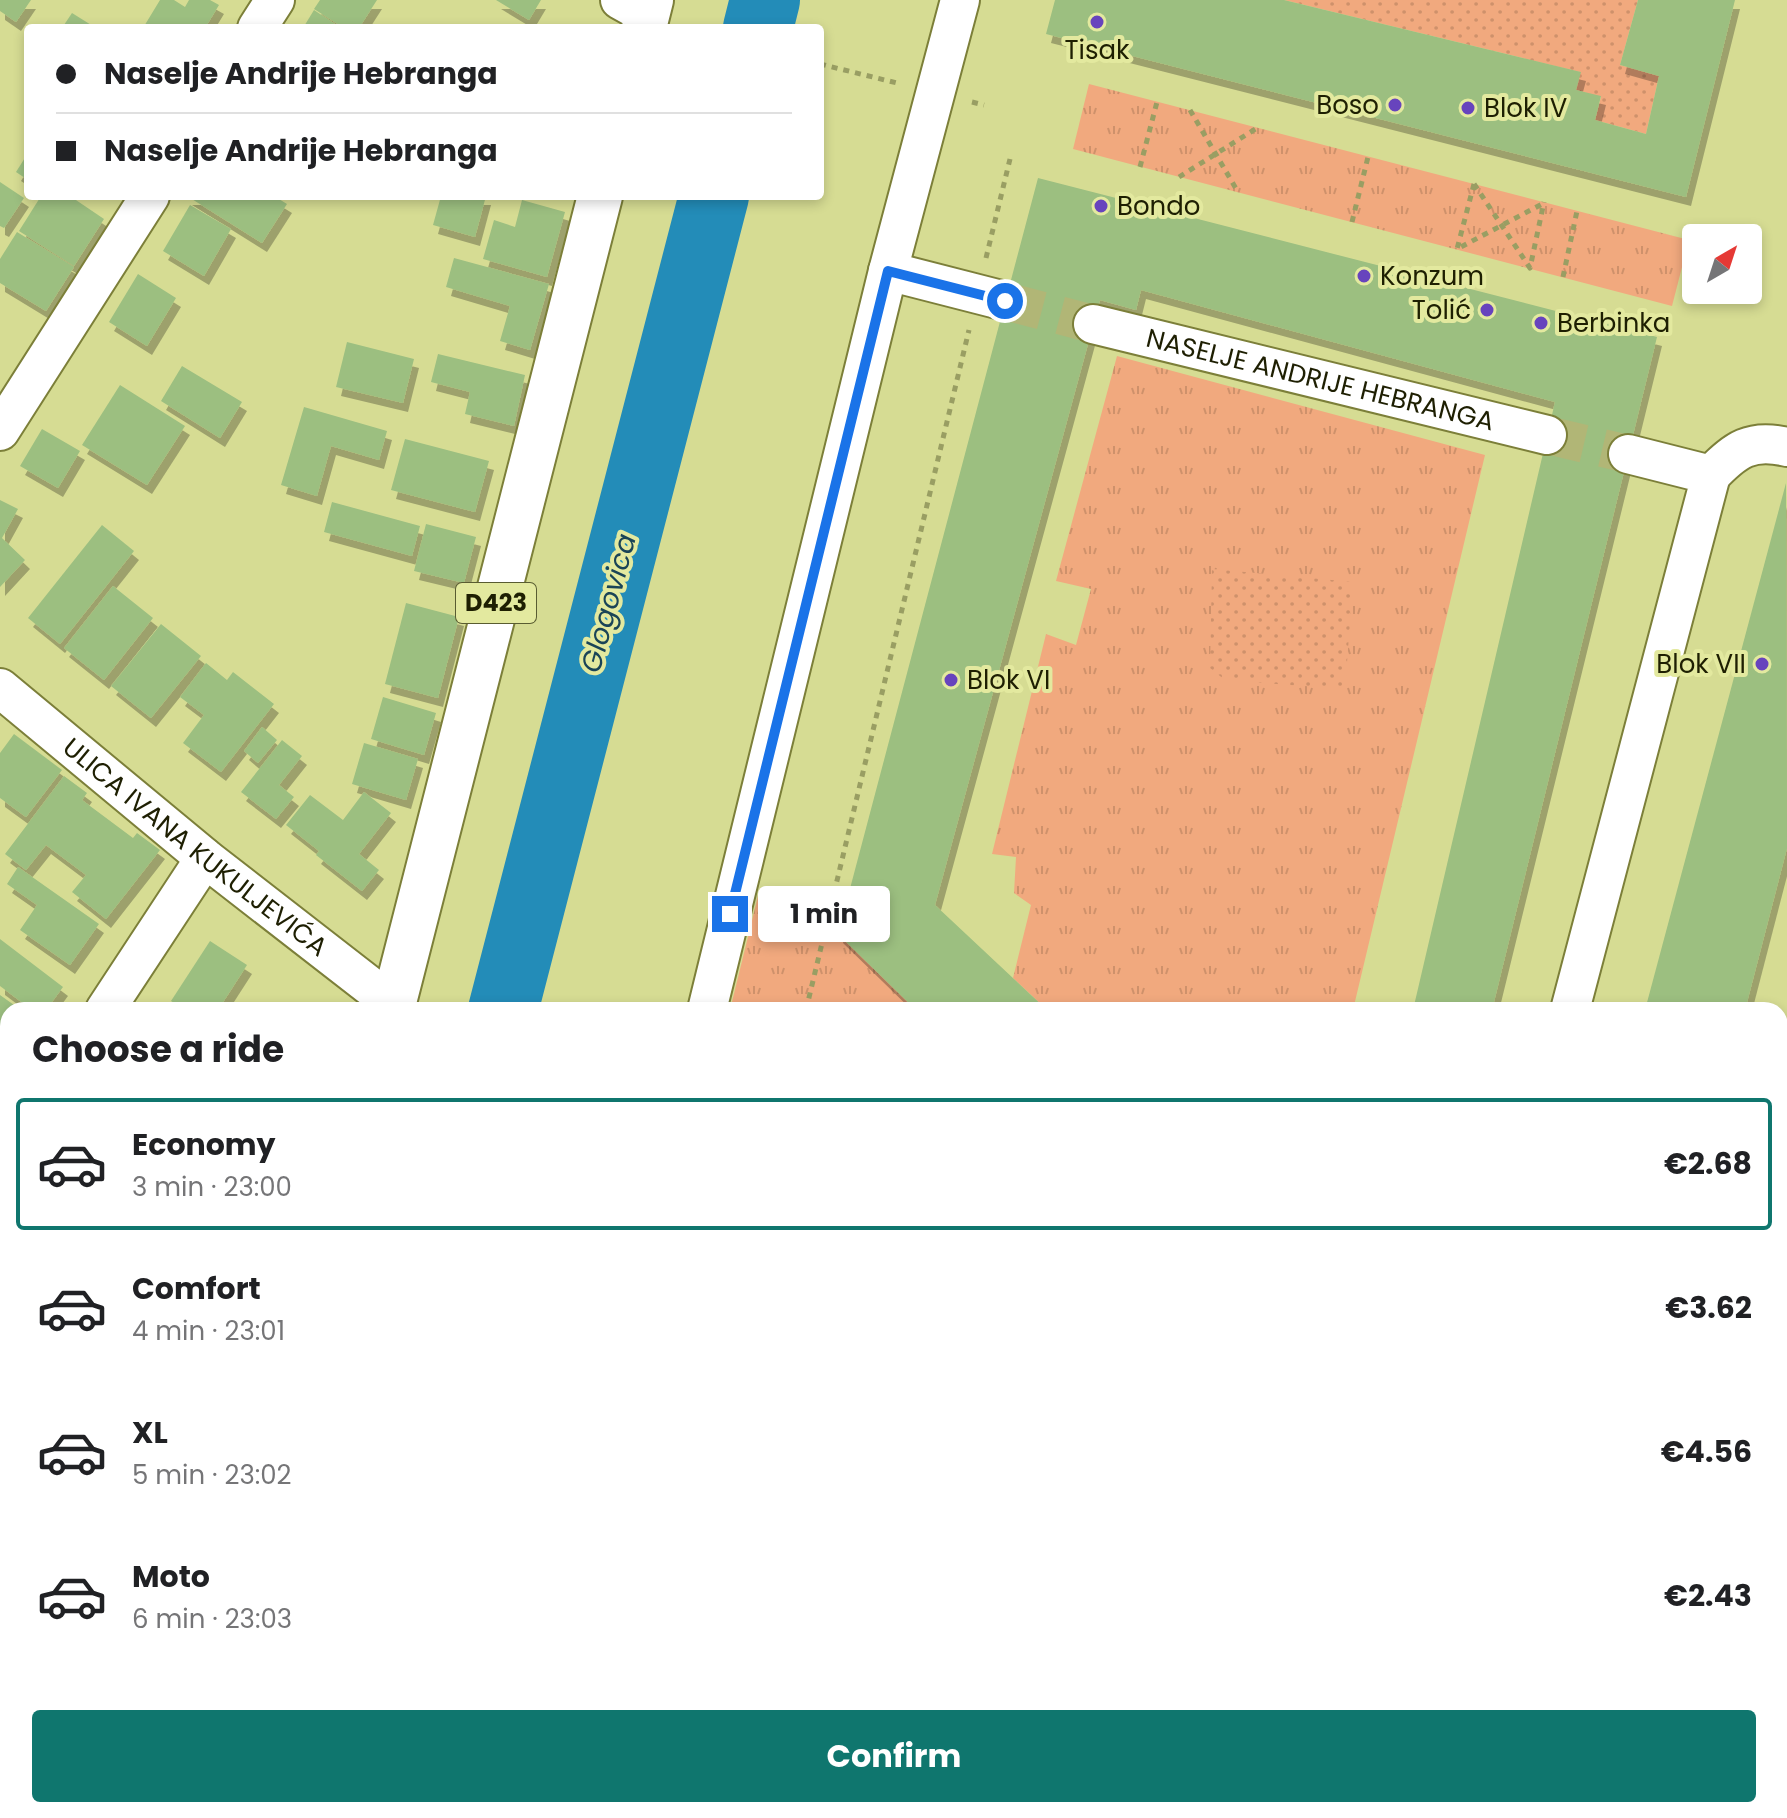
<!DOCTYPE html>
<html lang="en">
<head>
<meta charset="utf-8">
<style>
	body { margin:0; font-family:Poppins,sans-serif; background:#f6f6f6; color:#202124; height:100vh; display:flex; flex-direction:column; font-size:30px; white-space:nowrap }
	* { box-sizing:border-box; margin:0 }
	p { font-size:26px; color:#757577 }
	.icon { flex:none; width:44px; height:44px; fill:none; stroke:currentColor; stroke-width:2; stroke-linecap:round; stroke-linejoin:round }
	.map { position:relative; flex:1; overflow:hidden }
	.drawer { position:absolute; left:0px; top:1002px; width:1788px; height:816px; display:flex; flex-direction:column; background:#fff; border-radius:24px 24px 0 0; box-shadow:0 4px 12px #0003 }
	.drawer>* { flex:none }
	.guide { position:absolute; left:24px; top:24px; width:800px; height:176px; border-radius:8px; box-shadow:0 4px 12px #0003; display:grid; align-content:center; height:176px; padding:0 32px; background:#fff }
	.needle { width:52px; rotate:39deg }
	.controls { position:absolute; left:1682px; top:224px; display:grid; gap:16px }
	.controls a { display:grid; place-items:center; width:80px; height:80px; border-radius:8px; background:#fff; box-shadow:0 4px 12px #0003; font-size:40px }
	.end { position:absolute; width:36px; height:36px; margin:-18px; border:10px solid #1a73e8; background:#fff; box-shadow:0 0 0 4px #fff }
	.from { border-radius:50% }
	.bubble { position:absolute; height:56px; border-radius:8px; background:#fff; box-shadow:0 4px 12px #0003; font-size:26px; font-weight:700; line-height:56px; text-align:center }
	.guide b { display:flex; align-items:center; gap:28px; height:76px; font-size:30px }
	.guide b+b { border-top:2px solid #e0e0e0 }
	.guide i { width:20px; height:20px; background:#202124 }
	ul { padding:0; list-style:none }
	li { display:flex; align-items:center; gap:24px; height:132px; margin:0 16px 12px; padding:0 16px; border:4px solid transparent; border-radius:8px }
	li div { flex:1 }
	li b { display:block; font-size:30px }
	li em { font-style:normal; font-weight:700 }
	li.on { border-color:#0f766e }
	li>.icon { width:72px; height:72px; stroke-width:1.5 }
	h2 { padding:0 32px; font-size:36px; line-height:96px }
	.button { display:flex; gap:16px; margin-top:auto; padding:16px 32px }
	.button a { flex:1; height:92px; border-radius:8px; background:#0f766e; color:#fff; font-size:32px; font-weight:700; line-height:92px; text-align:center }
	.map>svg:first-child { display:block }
	.grass { fill:url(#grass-tufts) }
	.cemetery { fill:url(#cemetery-stones) }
	.park { fill:url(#park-dots) }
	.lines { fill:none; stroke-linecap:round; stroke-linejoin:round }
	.river { stroke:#238cb8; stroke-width:70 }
	.building { fill:#9cbf80; filter:url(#shadow) }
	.street-tunnel { stroke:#b1b676; stroke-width:38; stroke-dasharray:38 19; stroke-linecap:butt }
	.lane-casing { stroke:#7c7f39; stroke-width:22 }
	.street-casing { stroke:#7c7f39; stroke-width:42 }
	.primary-casing { stroke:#7c7f39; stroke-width:48 }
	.path { stroke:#999e63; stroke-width:5; stroke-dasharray:6 6; stroke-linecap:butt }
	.lane { stroke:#fff; stroke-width:18 }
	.street { stroke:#fff; stroke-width:38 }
	.primary { stroke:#fff; stroke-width:44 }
	.route { stroke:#1a73e8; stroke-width:10 }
	.poi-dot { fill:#6744bd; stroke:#e3e99f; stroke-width:3 }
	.labels { text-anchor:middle; stroke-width:8; stroke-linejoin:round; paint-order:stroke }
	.shield { fill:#e3e99f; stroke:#595c31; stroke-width:2 }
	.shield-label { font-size:24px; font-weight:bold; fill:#1e1f02 }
	.poi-label { font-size:26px; fill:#1e1f02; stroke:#e3e99f; text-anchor:start }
	.street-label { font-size:26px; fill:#1e1f02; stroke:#e3e99f }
	.water-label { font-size:28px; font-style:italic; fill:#1a4457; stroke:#e3e99f }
</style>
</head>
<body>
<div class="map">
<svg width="1787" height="1818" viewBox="0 0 1787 1818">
	<defs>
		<pattern id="grass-tufts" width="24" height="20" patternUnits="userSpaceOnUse" patternTransform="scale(2)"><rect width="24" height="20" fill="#f1a97e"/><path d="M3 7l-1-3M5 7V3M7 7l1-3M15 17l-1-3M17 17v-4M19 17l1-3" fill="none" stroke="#ce916b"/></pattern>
		<pattern id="cemetery-stones" width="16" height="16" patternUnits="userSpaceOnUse" patternTransform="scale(2)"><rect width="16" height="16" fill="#f1a97e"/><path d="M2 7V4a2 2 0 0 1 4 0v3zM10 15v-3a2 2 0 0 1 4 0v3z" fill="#ce916b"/></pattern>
		<pattern id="park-dots" width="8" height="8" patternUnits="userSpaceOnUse" patternTransform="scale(2)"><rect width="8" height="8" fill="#f1a97e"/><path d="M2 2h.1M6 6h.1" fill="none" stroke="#ce916b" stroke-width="1.8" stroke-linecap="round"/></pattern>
		<filter id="shadow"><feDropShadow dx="5" dy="9" stdDeviation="0" flood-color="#0004"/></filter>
	</defs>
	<rect width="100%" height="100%" fill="#d6dc93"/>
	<!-- grass -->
	<g class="grass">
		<path d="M1089,84L1689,240L1672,306L1073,149Z"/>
		<path d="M1117,356L1485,455L1353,1010H1047L1013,978L1031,905L1014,893L1016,857L992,854L1046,634L1076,645L1091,589L1056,581Z"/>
		<path d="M758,896L838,934L916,1010H730Z"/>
		<path d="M1780,1444L1787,1446V1673L1780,1666Z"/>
		<path d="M1516,1810H1685L1694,1818H1524Z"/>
	</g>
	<!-- cemetery -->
	<path class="cemetery" d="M1243,1810H1331L1338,1818H1232Z"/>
	<!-- park -->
	<g class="park">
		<path d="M1284,0H1638L1620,65L1659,76L1646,134L1595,120L1601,97L1576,90L1580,72Z"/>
		<path d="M1212,569L1353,582L1345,689L1225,680L1210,668Z"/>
	</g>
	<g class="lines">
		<!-- river -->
		<g class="river">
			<path d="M758,28L765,0"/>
			<path d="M503,1010L714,196"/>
			<path d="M293,1818L295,1810"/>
		</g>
	</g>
	<!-- building -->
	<g class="building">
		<path d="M0,0H31L16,22L0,11Z"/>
		<path d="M160,0H174L185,7L189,0H210L219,5L205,28H143Z"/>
		<path d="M320,0H377L359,28H344L314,9Z"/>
		<path d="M496,0H541L529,20Z"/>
		<path d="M1055,0H1284L1581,72L1576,90L1601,96L1595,120L1646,134L1659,76L1620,65L1638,0H1735L1686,197L1046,34Z"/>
		<path d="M314,10L341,28H303Z"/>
		<path d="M72,13L96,28H62Z"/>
		<path d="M28,153V180L16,172Z"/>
		<path d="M1038,178L1657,337L1492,1010H1413L1555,402L1141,290L1136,310L1100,300L935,905L1047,1010H916L838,934Z"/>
		<path d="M0,182L24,198L4,228L0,226Z"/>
		<path d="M41,196H70L104,219L74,266L19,231Z"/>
		<path d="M187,196H274L287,204L262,243Z"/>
		<path d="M441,196H486L475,237L433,225Z"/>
		<path d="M522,200L565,212L547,277L483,259L494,220L515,227Z"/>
		<path d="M190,205L231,229L204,276L163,251Z"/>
		<path d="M17,232L74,267L46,311L0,283V259Z"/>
		<path d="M454,258L549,284L530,350L500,341L510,306L446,287Z"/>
		<path d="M138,274L176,298L147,346L109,322Z"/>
		<path d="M347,342L414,359L403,403L336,387Z"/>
		<path d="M438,354L525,375L514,426L465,414L470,392L431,382Z"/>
		<path d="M182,366L242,402L220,438L161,401Z"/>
		<path d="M120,385L185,426L147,485L82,445Z"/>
		<path d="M304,407L387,431L379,460L331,446L317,496L281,485Z"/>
		<path d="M42,429L80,451L58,488L20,466Z"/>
		<path d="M405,439L489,461L475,512L391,490Z"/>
		<path d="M1786,483L1787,848L1745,1010H1645Z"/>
		<path d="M0,500L18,509L2,538L25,560L0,587Z"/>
		<path d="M332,502L420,526L412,556L324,532Z"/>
		<path d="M426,524L476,537L464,583L414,571Z"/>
		<path d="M102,525L134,551L60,644L28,618Z"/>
		<path d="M113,586L153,618L104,680L64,648Z"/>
		<path d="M406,603L459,617L438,698L385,684Z"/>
		<path d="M161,624L201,656L151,718L111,686Z"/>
		<path d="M206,663L227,680L233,672L274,704L221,772L183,743L204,715L180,697Z"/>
		<path d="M383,697L436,713L424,755L371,739Z"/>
		<path d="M262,727L277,740L258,763L244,751Z"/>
		<path d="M14,734L62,770L26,817L0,798V753Z"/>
		<path d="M282,740L302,756L279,785L294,797L276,819L241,792Z"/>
		<path d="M364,743L418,759L406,800L352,784Z"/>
		<path d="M64,776L87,793L82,800L133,838L137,833L160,850L106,919L72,892L86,875L46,845L26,870L5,854Z"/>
		<path d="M364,792L391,813L359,854L379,870L362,891L316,855L319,851L286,825L310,795L343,820Z"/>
		<path d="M18,867L99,924L70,965L20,930L37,905L7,884Z"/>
		<path d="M0,939L63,987L46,1010H32L0,986Z"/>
		<path d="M210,941L247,965L218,1010H185L171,1001Z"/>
		<path d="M0,995L21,1010H8V1063L0,1057Z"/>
		<path d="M1786,1046H1787V1134L1780,1132V1062Z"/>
		<path d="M2,1244L8,1248V1309L0,1303Z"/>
		<path d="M1780,1301L1787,1303V1398L1780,1396Z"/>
		<path d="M0,1531L8,1536V1562L2,1575L8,1580V1591L0,1601Z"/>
		<path d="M1780,1753L1787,1759V1818H1710L1702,1810H1780Z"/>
		<path d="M0,1768L8,1776V1810H11L4,1818H0Z"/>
		<path d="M49,1810H103L128,1817L46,1818Z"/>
		<path d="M615,1810H651L660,1815L663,1810H695L710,1818H616L612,1816Z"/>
		<path d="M720,1810H774L770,1818H716Z"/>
		<path d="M871,1810H964L959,1818H866Z"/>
	</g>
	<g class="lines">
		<!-- street-tunnel -->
		<g class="street-tunnel">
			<path d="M1005,301L1093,324"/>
			<path d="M1547,435L1628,454"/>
		</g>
		<defs>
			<g id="lane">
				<path d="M1147,1810L1159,1818"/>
				<path d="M831,1818L836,1810"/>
			</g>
			<g id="street">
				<path d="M620,0L647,15"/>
				<path d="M257,28L275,0"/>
				<path d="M888,271L1005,301"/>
				<path id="s1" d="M1093,324L1547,435"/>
				<path d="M0,431L150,196"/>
				<path d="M1711,475C1735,450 1751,438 1787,447"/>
				<path id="s2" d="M0,688L205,858L393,1004"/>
				<path d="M105,1010L205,858"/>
				<path d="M707,1010L888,271L960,0"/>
				<path d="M1570,1010L1711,475L1628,454"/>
				<path d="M0,1172L8,1159"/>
				<path d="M1780,1223L1787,1225"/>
				<path d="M1494,1810L1502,1818"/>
				<path d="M510,1818L512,1810"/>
			</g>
			<g id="primary">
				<path d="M644,28L651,0"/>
				<path d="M392,1010L600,196"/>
				<path d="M182,1818L184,1810"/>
			</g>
		</defs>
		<!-- lane casing -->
		<use href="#lane" class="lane-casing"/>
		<!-- street casing -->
		<use href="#street" class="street-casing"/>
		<!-- primary casing -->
		<use href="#primary" class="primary-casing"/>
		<!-- path -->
		<g class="path">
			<path d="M820,64L901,84"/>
			<path d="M972,102L984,105"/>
			<path d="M1190,110L1238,192"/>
			<path d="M1140,167L1157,102"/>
			<path d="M1179,177L1257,128"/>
			<path d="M1474,184L1530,268L1544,202"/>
			<path d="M1474,184L1457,249L1544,203"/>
			<path d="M1352,222L1368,157"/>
			<path d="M986,258L1010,159"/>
			<path d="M1563,277L1577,211"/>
			<path d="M806,1010L969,330"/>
			<path d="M1387,1810L1395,1818"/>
		</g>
		<!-- lane -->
		<use href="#lane" class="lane"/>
		<!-- street -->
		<use href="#street" class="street"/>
		<!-- primary -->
		<use href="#primary" class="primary"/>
	</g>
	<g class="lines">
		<!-- route -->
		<path class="route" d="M730,914L888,271L1005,301"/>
	</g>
	<!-- markers -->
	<g class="poi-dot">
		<circle cx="1097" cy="22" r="8"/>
		<circle cx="1395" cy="105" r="8"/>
		<circle cx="1468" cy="108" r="8"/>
		<circle cx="1101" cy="206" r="8"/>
		<circle cx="1364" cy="276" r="8"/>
		<circle cx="1487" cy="310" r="8"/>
		<circle cx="1541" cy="323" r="8"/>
		<circle cx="1762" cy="664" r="8"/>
		<circle cx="951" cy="680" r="8"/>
	</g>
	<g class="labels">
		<!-- shield labels -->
		<rect class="shield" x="456" y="583" width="80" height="40" rx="6"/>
		<g class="shield-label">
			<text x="496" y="611">D423</text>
		</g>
		<!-- poi labels -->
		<g class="poi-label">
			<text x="1097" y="59" text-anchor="middle">Tisak</text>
			<text x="1379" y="114" text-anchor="end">Boso</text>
			<text x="1484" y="117">Blok IV</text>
			<text x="1117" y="215">Bondo</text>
			<text x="1380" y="285">Konzum</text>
			<text x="1471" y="319" text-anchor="end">Tolić</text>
			<text x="1557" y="332">Berbinka</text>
			<text x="1746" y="673" text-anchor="end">Blok VII</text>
			<text x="967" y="689">Blok VI</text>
		</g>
		<!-- street labels -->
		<g class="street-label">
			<text dy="9" stroke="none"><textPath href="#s1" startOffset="234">NASELJE ANDRIJE HEBRANGA</textPath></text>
			<text dy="9" stroke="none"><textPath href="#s2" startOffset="252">ULICA IVANA KUKULJEVIĆA</textPath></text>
		</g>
		<!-- water labels -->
		<g class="water-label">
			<text transform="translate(608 603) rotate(-75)" y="10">Glogovica</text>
		</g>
	</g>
</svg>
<div class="controls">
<a><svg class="needle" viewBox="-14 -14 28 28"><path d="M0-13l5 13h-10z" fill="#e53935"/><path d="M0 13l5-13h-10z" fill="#757577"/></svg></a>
</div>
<i class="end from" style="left:1005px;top:301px"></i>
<i class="end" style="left:730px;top:914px"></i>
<div class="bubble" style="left:758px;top:886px;width:132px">1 min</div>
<div class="guide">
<b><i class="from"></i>Naselje Andrije Hebranga</b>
<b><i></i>Naselje Andrije Hebranga</b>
</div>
<section class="drawer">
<h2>Choose a ride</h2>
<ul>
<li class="on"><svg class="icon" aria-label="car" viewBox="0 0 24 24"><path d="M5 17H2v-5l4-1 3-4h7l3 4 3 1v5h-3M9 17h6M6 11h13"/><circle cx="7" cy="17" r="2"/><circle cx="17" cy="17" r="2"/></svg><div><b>Economy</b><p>3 min · 23:00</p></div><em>€2.68</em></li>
<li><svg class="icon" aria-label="car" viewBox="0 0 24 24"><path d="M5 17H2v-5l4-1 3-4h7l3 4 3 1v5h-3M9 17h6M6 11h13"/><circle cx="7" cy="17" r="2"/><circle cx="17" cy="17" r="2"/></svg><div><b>Comfort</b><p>4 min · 23:01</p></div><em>€3.62</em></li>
<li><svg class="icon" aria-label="car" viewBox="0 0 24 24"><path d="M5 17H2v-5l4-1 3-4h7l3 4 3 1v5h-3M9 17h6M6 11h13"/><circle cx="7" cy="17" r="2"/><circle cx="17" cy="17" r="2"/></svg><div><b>XL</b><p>5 min · 23:02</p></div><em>€4.56</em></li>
<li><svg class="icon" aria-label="car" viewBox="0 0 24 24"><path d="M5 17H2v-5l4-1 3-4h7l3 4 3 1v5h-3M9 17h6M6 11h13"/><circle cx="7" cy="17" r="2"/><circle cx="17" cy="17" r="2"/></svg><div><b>Moto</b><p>6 min · 23:03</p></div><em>€2.43</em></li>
</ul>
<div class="button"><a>Confirm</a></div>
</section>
</div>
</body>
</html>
